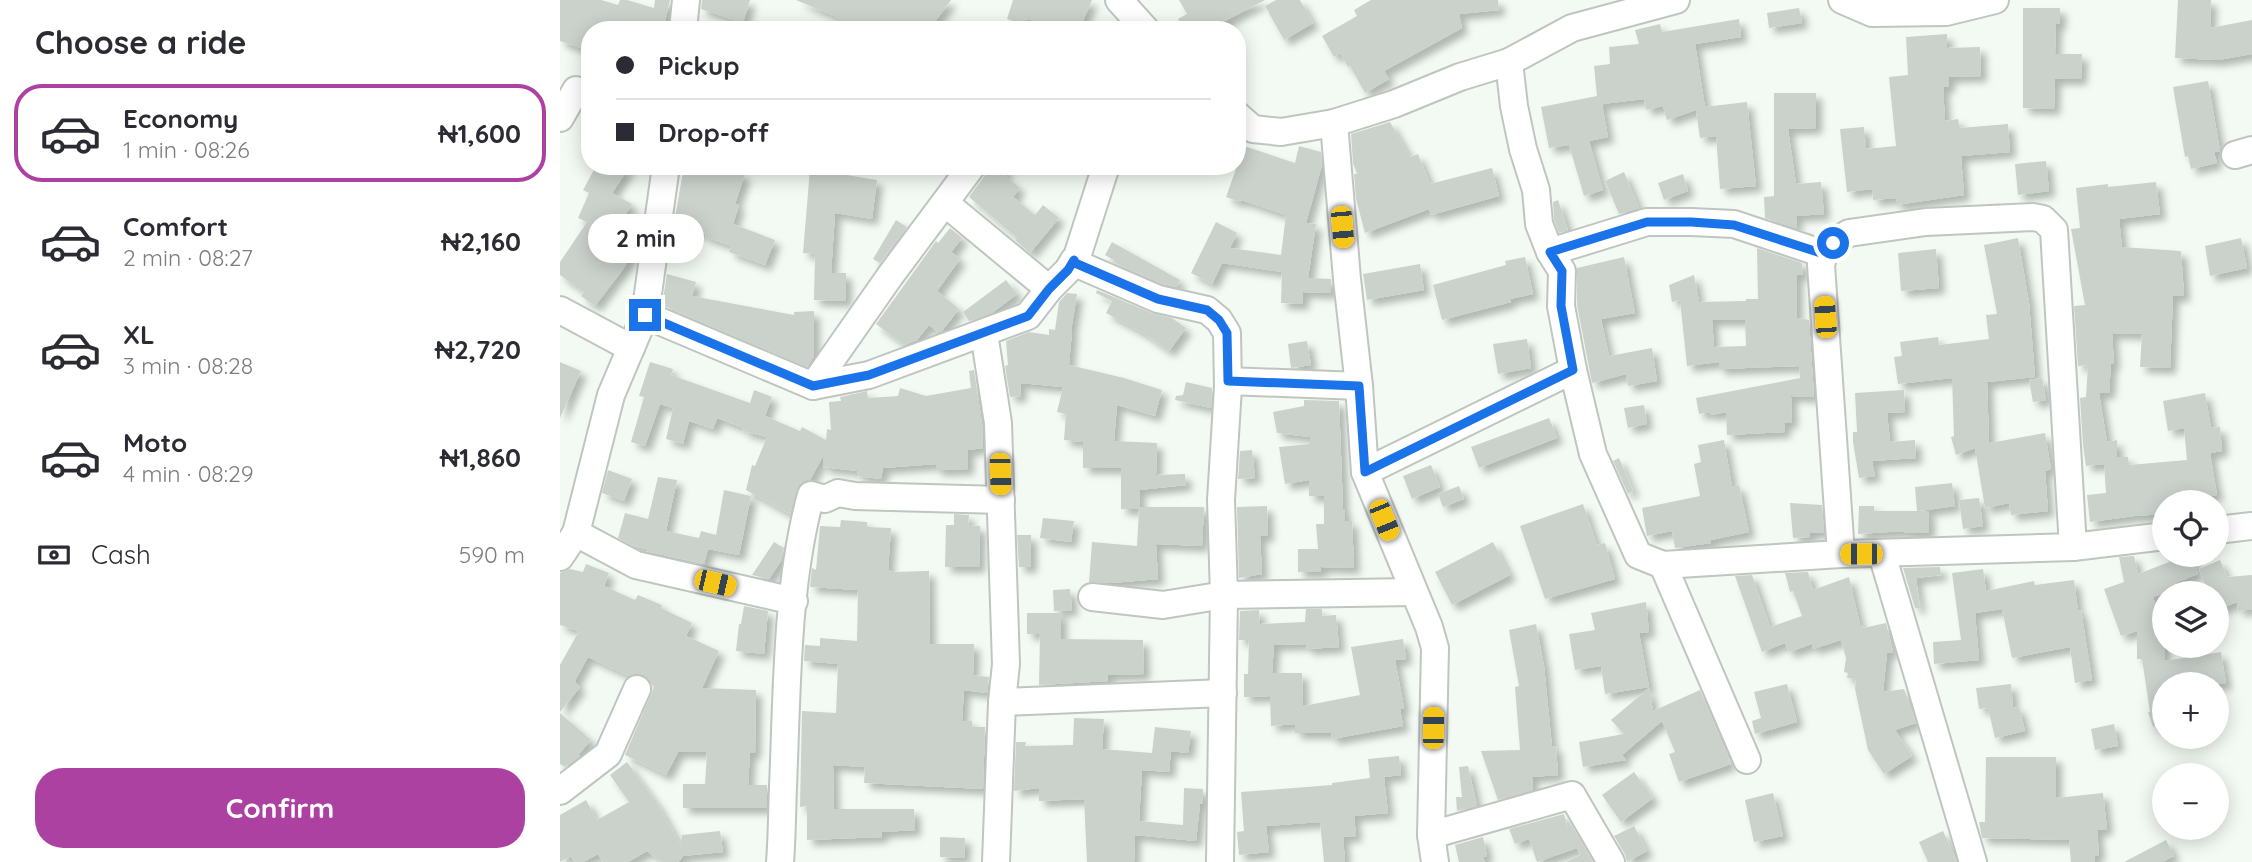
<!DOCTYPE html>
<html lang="en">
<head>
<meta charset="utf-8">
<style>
	body { margin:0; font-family:Quicksand,sans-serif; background:#f2f2f3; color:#2b2b33; height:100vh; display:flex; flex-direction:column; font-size:26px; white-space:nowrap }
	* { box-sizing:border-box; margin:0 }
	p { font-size:23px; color:#7c7c81 }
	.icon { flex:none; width:38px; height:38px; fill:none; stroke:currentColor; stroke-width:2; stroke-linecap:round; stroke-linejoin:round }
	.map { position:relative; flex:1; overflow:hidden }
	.panel { display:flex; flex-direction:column; background:#fff; width:560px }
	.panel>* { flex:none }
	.hud { position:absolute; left:21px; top:21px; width:665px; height:154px; border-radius:28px; box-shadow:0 4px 18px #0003; display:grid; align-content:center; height:154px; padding:0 35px; background:#fff }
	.fabs { position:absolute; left:1592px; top:490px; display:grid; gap:14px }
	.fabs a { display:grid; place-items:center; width:77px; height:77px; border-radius:50%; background:#fff; box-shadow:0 4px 18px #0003; font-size:35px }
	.end { position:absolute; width:32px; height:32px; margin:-16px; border:9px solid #1a73e8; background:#fff; box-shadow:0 0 0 4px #fff }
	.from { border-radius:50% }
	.bubble { position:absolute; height:49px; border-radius:24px; background:#fff; box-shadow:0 4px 18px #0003; font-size:23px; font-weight:700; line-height:49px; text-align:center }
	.car { position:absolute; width:21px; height:42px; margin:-21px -10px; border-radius:9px; box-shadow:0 0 5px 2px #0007; background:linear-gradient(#f5c518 24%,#345 0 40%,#f5c518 0 76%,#345 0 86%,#f5c518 0) }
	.hud b { display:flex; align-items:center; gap:24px; height:66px; font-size:26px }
	.hud b+b { border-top:2px solid #e1e1e2 }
	.hud i { width:18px; height:18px; background:#2b2b33 }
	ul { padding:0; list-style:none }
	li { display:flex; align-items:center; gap:21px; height:98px; margin:0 14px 10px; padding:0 21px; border:4px solid transparent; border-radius:28px }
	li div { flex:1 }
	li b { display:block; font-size:26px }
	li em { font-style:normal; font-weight:700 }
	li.selected { border-color:#ad41a1 }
	li>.icon { width:63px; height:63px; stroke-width:1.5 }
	h2 { padding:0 35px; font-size:32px; line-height:84px }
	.pay { display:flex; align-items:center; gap:18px; height:77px; padding:0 35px; font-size:26px }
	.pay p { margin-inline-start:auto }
	.button { display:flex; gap:14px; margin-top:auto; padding:14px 35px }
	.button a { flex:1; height:80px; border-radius:28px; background:#ad41a1; color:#fff; font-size:28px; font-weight:700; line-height:80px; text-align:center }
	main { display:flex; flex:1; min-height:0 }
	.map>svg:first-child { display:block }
	.building { fill:#cbd2cc; fill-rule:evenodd; filter:url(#shadow) }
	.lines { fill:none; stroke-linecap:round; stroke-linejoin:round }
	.minor-casing { stroke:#bec6bf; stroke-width:30 }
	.minor { stroke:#fff; stroke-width:26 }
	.route { stroke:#1a73e8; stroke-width:9 }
</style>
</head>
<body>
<main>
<section class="panel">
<h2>Choose a ride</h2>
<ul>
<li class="selected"><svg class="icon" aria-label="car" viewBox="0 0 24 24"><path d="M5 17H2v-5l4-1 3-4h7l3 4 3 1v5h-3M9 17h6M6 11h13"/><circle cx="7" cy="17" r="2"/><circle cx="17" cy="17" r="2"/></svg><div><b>Economy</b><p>1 min · 08:26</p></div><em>₦1,600</em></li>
<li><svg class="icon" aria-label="car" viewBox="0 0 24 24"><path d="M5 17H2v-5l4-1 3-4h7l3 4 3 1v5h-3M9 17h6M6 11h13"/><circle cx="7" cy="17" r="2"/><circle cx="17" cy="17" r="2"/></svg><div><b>Comfort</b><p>2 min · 08:27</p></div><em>₦2,160</em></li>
<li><svg class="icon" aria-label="car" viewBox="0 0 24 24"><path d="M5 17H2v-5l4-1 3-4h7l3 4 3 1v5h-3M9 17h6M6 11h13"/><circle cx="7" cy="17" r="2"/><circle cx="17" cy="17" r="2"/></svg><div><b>XL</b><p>3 min · 08:28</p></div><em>₦2,720</em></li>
<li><svg class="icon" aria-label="car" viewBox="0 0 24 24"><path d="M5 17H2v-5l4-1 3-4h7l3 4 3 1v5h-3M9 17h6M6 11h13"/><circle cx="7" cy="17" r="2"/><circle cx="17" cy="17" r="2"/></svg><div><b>Moto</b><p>4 min · 08:29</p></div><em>₦1,860</em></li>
</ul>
<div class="pay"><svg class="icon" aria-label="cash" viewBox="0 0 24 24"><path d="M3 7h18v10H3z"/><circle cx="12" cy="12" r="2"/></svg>Cash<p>590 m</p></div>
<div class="button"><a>Confirm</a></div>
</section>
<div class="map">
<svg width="1692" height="862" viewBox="0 0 1692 862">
	<defs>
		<filter id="shadow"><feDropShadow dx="6" dy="6" stdDeviation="3.5" flood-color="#0004"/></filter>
	</defs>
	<rect width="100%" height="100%" fill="#f2faf3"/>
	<!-- building -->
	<g class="building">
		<path d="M0,0H41L58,5L60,0H67L94,8L95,0H110L103,30H30V51L0,41Z"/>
		<path d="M142,0H190L183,23L141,9Z"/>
		<path d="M236,0H391L369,30H299L274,16Z"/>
		<path d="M453,0H532L519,30H503L467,19L465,25L447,19Z"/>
		<path d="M619,0H705L663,22L667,30H624L618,19L627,14Z"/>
		<path d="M716,0H740L753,23L724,40L705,6Z"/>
		<path d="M811,0H938L939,10L899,14L902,28L824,71L829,79L805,93L790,66L788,67L780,53L774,57L762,36L797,16L794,10Z"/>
		<path d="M1618,0H1651L1650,28L1692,20V54L1658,60L1615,58Z"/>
		<path d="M1239,8L1242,23L1209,28L1207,13Z"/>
		<path d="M1463,8H1500V24H1496L1495,54H1522L1521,79H1495L1494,109L1463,108Z"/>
		<path d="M1179,19L1181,37L1135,44L1145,107H1143L1187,102L1196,186L1160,189L1156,136L1140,138L1136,110L1107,120L1103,106L1086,110L1084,99L1042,104L1048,137L1029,141L1043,190L1024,196L1009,145L989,148L981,107L1037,96L1034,66L1050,64L1049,47L1079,44L1075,30L1100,24L1102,32Z"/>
		<path d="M1387,34V48L1420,47L1421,76L1389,77V87H1383L1385,121L1398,119L1400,128L1448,124L1450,152L1401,156L1404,195L1336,205V198L1313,200L1312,189L1287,192L1280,129L1304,127L1306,149L1336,146L1329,77L1348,75L1346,37Z"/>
		<path d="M1648,81L1660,151L1654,152L1657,163L1631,169L1628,156L1625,157L1613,87Z"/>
		<path d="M1214,93H1256V128L1228,129L1236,184L1261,182L1264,214L1236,216L1237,228L1205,218L1204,197L1214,196Z"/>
		<path d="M830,122L850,157L858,154L870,184L932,168L939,196L871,215L869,209L805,233L796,199L794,174H797L793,163L791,134Z"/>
		<path d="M684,146L735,163L739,146L761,152L762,165L746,223L756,224L748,278L771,279V293L743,292V304L721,303L722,272L662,263L652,284L631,273L656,222L677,233L670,248L721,255L726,215L681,200L680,202L666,197Z"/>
		<path d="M1486,161L1489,191L1458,195L1455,164Z"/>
		<path d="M36,166H70L52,193L72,204L65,215L68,216L58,240L75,248L64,268L35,306L21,296L24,292L0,275V262L27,222L18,218L29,193L23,190Z"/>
		<path d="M124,166H159L185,174L175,204L179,205L173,224L215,240L205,265L169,252L172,246L145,237L146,234L113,229Z"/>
		<path d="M428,166H449L443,174L460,188L453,197L475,215L483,205L499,218L470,253L455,240L457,238L409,197L425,175Z"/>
		<path d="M250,169L317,180L312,219L275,213L271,273H286V301L254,300L255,254L243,253Z"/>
		<path d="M1064,172L1079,208L1059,214L1045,181Z"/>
		<path d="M1123,174L1128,191L1104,200L1098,183Z"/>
		<path d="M1596,182L1600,214L1559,219L1562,247L1621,251L1624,296H1613L1610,368L1580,367L1582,334L1552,333L1554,364H1551L1549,393H1539L1547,442L1557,440V457H1568L1569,465L1627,460L1624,428L1608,431L1603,401L1645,393L1651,428L1660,427L1662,451L1650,453L1657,495L1605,502L1604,514L1574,516L1530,522L1527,495L1546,493L1544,464L1526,466L1523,445L1520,398L1526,397L1528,365L1518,366L1514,306L1525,305L1511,229L1520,228L1516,188L1548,184V187Z"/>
		<path d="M998,200L1008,230L999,233L994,220L993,202Z"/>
		<path d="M336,220L347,227L320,263L313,259Z"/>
		<path d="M390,228L402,238L391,252L400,259L377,291L399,309L381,332H378L369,325L357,340L344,345L316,324L376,241L378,243Z"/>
		<path d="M1458,238L1469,303L1475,377L1427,382L1429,443L1485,433L1491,469L1485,471L1488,511L1451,515L1449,503L1425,508L1415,448L1396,455L1391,437L1394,436L1392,378L1338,384L1334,357L1342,356L1340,342L1378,337L1379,345L1429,339L1426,315L1437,314L1424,245Z"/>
		<path d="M1681,238L1687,268L1650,276L1645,246Z"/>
		<path d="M552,242L620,280L617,287L603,284L553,262L554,260L545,255Z"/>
		<path d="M1197,248L1242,263L1243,275H1237V318L1249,320L1254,397L1231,396L1232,422L1224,423L1225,432L1167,435L1166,412L1151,415L1150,412L1139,414L1136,398L1240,378L1239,366L1159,369V362L1127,366L1120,300L1112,302L1109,285L1134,275L1139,302L1186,301V299H1198ZM1152,320H1185L1186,346L1154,347Z"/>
		<path d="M1376,249L1379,288L1341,291L1338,253Z"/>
		<path d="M965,257L973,294L950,299L951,302L882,320L873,285L946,265L945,261Z"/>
		<path d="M1064,257L1075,313L1041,319L1049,356L1092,348L1097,381L1068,386L1066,374L1032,383L1017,305V268Z"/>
		<path d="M860,264L864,290L807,300L803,274Z"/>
		<path d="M107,274L136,282L132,296L234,315V312L254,311V356L247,367L102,305Z"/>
		<path d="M446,280L457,294L432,313L409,321L403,312Z"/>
		<path d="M537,290L592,313L612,318L626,328L609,351L583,333L546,313L552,301L536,293Z"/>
		<path d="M507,293L517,294L511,331H512L509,365L564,378L602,390L595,416L557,405L554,441L597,443L596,475L625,474L626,485L579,490L580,507H644L642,546L596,544L598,579L551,583L529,582L532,542L577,546L579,509H561V468H523V442L504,440L506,414L497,412L503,387L460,383L461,396L450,397L445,366L448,365L446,341L469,332L489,335V329L495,330L499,302Z"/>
		<path d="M967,339L971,368L938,374L933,344Z"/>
		<path d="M747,341L751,365L731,368L728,344Z"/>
		<path d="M0,362L21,371L0,418Z"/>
		<path d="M90,362L113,369L111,375L190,403L194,390L212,397L205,416L240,431L242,427L266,440L267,429L271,430L269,402L281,401L280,397L307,391L308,398L338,396L340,388L366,396L411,388L409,371L414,370L422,424L423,448L408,450V469L376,470V464L323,468L321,479L297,476L298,471L263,467V456L250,480L239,485L230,514L186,490L192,465L195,466L207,437L183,431L184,428L157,418L153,429L129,421L123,444L106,439L113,408L100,404L85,446L71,442L84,397L79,396Z"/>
		<path d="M1482,378L1486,400L1473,402L1469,380Z"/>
		<path d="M626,382L652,388L651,408L615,400L616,396L623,395Z"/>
		<path d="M1344,390L1345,412L1327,413L1330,442L1355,440L1356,458L1312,461L1315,476L1299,478L1293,442V432H1297L1295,393Z"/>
		<path d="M744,400L779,401L783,509H785V521H792L794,568L761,567V572H738V549H758L756,524H764V496H749V480L725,484L719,447L750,444V437L717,433L713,412L744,406Z"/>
		<path d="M1084,405L1087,424L1068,428L1064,408Z"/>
		<path d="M989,418L997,438L919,468L911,447Z"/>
		<path d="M1164,440L1172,487L1179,485L1189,532L1151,540V543L1115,548L1112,531L1087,536L1082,508L1140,496L1134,464L1141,462L1138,445Z"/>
		<path d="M692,450L695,478L678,479L680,451Z"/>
		<path d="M1059,458L1073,491L1068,494L1053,461Z"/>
		<path d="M871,465L880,487L852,499L843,476Z"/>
		<path d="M48,470L72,479L64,501L42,493Z"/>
		<path d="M98,477L117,480L106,531L139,538L141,531L156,535L164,490L191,496L179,555L148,549L144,564L86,551V549L71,545L58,538L65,513L88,519Z"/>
		<path d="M1392,483L1395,506L1359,511H1369V533H1345L1344,531L1298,534L1299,506H1314V511H1357L1355,487Z"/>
		<path d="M899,486L904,499L883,507L878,494Z"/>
		<path d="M1419,498L1423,526L1403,529L1399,500Z"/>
		<path d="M1230,503L1262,505L1264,532L1249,533L1250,537L1233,538Z"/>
		<path d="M1023,504L1037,545L1045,543L1055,579L985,599L960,526Z"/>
		<path d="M707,506L708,536H700L702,574L679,578L677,507Z"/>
		<path d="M394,514L409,515L408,525L420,526L419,567H385L386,525H394Z"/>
		<path d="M483,518L514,521L511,542L480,538Z"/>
		<path d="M281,520L307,522V527L331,528L328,570H332V572L369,571L370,644H414L413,675L429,677L427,693L404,690L402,721H412V727H425L423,789L304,783L305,767L273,765L274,809H354L355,830L322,832V837L247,840V806L240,807L242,711L276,713L278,664L244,661L245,645L260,646V638L297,641L298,590L250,587L252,568L256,570L260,526L280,527Z"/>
		<path d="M457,535H471V567H459Z"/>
		<path d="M214,542L224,548L221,561L209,579L192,575Z"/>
		<path d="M933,542L950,575L892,605L875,572Z"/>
		<path d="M1618,555H1631L1638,574L1615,583L1617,589L1593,597L1605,631L1604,661L1661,652L1666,684H1605V723L1593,727L1588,712H1590L1582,659H1577V631L1561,636L1544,589L1564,582L1559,557L1574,556L1578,574L1609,562L1608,559Z"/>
		<path d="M1660,560L1667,577L1692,575V609L1678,611L1677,602L1657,610V593H1648L1639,569Z"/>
		<path d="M26,564L49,573L44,586L75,600L78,595L102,605L101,608L132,623L126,636L159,651L142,688L196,690L195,753H190L188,785H207V808H123V784H145L147,752H118L106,775L65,755L94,687L84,675L76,673L69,676L28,657L16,679L15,682L20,687L0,712V665L19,631L0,625V573L10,569L23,572Z"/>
		<path d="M1380,567L1381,575L1356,578L1360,608H1355L1343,568Z"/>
		<path d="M1423,569L1426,591L1474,581L1475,585L1514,580L1518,611L1521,610L1532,680L1515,683L1510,647L1452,658L1442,609L1415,613L1419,660L1374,664L1373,642L1401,640L1392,573Z"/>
		<path d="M1248,572L1253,590L1289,577L1300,625H1302L1303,628L1326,623L1333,652L1327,653L1323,692L1344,689L1356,723L1335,730L1352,756L1324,774L1308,750L1295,689L1296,679L1287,678L1288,673L1284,672L1286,658L1281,640L1253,649L1252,644L1229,652L1225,643L1202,652L1175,576L1192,575L1210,627L1242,616L1233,591L1230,592L1225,573Z"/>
		<path d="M510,589L512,610L494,611L493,590Z"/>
		<path d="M1086,602L1089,632L1079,633L1089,687L1045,694L1041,666L1015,670L1009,634L1035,630L1031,613Z"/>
		<path d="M184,606L208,611L204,654L176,651L179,624H181Z"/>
		<path d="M746,609H762V616L776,615L779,647L747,649L746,644L714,645L712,673H742L743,706L800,695L791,647L843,639L846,659L835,660L844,708L840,709L843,726L772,739L771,733H735V724L711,726L710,696L684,697V674H688L689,640H679L680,611L699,610L700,624L745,622Z"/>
		<path d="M467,613H501V639L583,640L584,674L548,675V681L479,685L480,634H467Z"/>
		<path d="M976,624L984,666L992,747L996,746L998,775L972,777L973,790L938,800L921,751L960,750L955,687L959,686L949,630Z"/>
		<path d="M1227,684L1237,722L1195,734L1192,721L1201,718L1194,692Z"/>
		<path d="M1451,684L1453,708L1459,707L1465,731L1435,738L1428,708L1419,709L1416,688Z"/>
		<path d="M1089,688L1093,711L1140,690L1171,764L1119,782L1109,754L1115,752L1102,721L1062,755L1066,760L1023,767L1019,742L1064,734L1051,720Z"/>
		<path d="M0,713L31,740L18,755L20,756L5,767L0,764Z"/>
		<path d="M514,718L544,719L542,749L592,753L595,727L631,731L628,753L611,751L609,772L582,770L579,821L623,825L624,788L643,789V804H640L636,841L575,835L574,862H527L524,799L479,801V788L454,791L456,742H466L465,746L513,745Z"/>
		<path d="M1554,724L1558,746L1535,750L1531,729Z"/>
		<path d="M839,756L841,775L824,777L828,813L794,816L796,836L783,837L785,862H764L760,822L706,826L709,852L679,855L677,832L684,831L681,792L772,785V783L810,778L808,759Z"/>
		<path d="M1426,757H1496V798L1543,793L1547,829L1537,830L1539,855L1534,856L1535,862H1511L1509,840L1422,838L1419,822H1425Z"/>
		<path d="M67,762L98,805L122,847V835L160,831L163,852L123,856L118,862H101L87,851L68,862H43L38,854L23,862H14L11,856L0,862V815L26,800L37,820L69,802L50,775Z"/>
		<path d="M908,766L917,806L897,811L896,797H902L899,767Z"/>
		<path d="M1074,772L1093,798L1061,822L1042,795Z"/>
		<path d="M1213,793L1223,836L1194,842L1185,800Z"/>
		<path d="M1004,814L1008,828L1011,824L1033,862H1006L1020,855L1017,848L977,862L969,839L955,844L949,829Z"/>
		<path d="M1074,826L1087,851L1067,862L1065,854L1054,836Z"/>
		<path d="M1383,831L1397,862H1368L1359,842Z"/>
		<path d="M380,837L405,838L404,858L380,857Z"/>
		<path d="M923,837L927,856L923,857L925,862H899L895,845Z"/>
		<path d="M1606,840L1614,856L1602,862H1564Z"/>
	</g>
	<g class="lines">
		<defs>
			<g id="minor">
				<path d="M559,0L586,30"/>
				<path d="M1282,0L1312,13L1386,12L1435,0"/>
				<path d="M123,30L126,0"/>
				<path d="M949,62L954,106L963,149L976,190L979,224L990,252L1002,271L1001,306L1013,370L1033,454L1078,555L1103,565L1281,554L1513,547L1605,536"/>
				<path d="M677,115L693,129L721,132L774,123L834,104L900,77L949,62L1012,28L1116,0"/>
				<path d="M0,118L16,90"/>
				<path d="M774,123L787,279L799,386L805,472L869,627L875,648L871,835L875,862"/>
				<path d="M1675,155L1692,150"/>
				<path d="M385,203L489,289"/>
				<path d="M990,252L1087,222H1131L1174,224L1264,254"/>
				<path d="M515,263L598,299L647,310L659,320L667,333L668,387L661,500L664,595L660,862"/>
				<path d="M0,310L71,348"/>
				<path d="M85,315L253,386L309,375L468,316L489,289L508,270L514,260L515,263L546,166"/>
				<path d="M424,333L438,423L446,664L442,702L436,862"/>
				<path d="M668,381L799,386"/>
				<path d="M253,386L330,276L412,166"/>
				<path d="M805,472L1013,370"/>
				<path d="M1657,530L1692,526"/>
				<path d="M16,533L76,565L234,601"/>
				<path d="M1281,554L1261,265L1264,254L1273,243L1289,233L1366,222L1473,217L1483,219L1494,230L1513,547"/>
				<path d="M1322,554L1413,862"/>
				<path d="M0,557L16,533L51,395L85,315L106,166"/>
				<path d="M1103,565L1187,760"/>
				<path d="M532,597L603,605L664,595L853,592"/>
				<path d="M442,702L663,693"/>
				<path d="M0,791L48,754L77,689"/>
				<path d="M871,835L1012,795L1051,862"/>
				<path d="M220,862C222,837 222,812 223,787C227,694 226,586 251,495L265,499L278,493L295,496L441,500"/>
			</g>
		</defs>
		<!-- minor casing -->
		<use href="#minor" class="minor-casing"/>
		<!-- minor -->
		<use href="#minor" class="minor"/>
	</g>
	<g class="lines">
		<!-- route -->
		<path class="route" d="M85,315L253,386L309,375L468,316L489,289L508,270L514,260L515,263L598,299L647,310L659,320L667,333L668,381L799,386L805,472L1013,370L1001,306L1002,271L990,252L1087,222H1131L1174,225L1264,254L1273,243"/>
	</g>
</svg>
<div class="fabs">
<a><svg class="icon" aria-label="locate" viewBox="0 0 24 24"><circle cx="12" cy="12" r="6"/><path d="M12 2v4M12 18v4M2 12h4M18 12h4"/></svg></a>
<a><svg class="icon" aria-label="layers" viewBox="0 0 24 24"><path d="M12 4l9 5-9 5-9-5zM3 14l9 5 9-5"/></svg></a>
<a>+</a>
<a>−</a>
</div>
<i class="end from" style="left:1273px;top:243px"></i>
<i class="end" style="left:85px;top:315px"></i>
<div class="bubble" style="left:28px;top:214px;width:116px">2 min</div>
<i class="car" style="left:782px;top:227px;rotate:175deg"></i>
<i class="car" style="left:1265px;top:317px;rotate:356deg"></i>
<i class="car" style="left:440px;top:474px;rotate:178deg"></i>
<i class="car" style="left:824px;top:520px;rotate:158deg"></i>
<i class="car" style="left:1301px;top:554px;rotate:270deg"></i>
<i class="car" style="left:155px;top:583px;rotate:103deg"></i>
<i class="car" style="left:873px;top:728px;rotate:1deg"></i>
<div class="hud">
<b><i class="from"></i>Pickup</b>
<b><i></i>Drop-off</b>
</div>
</div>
</main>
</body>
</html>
